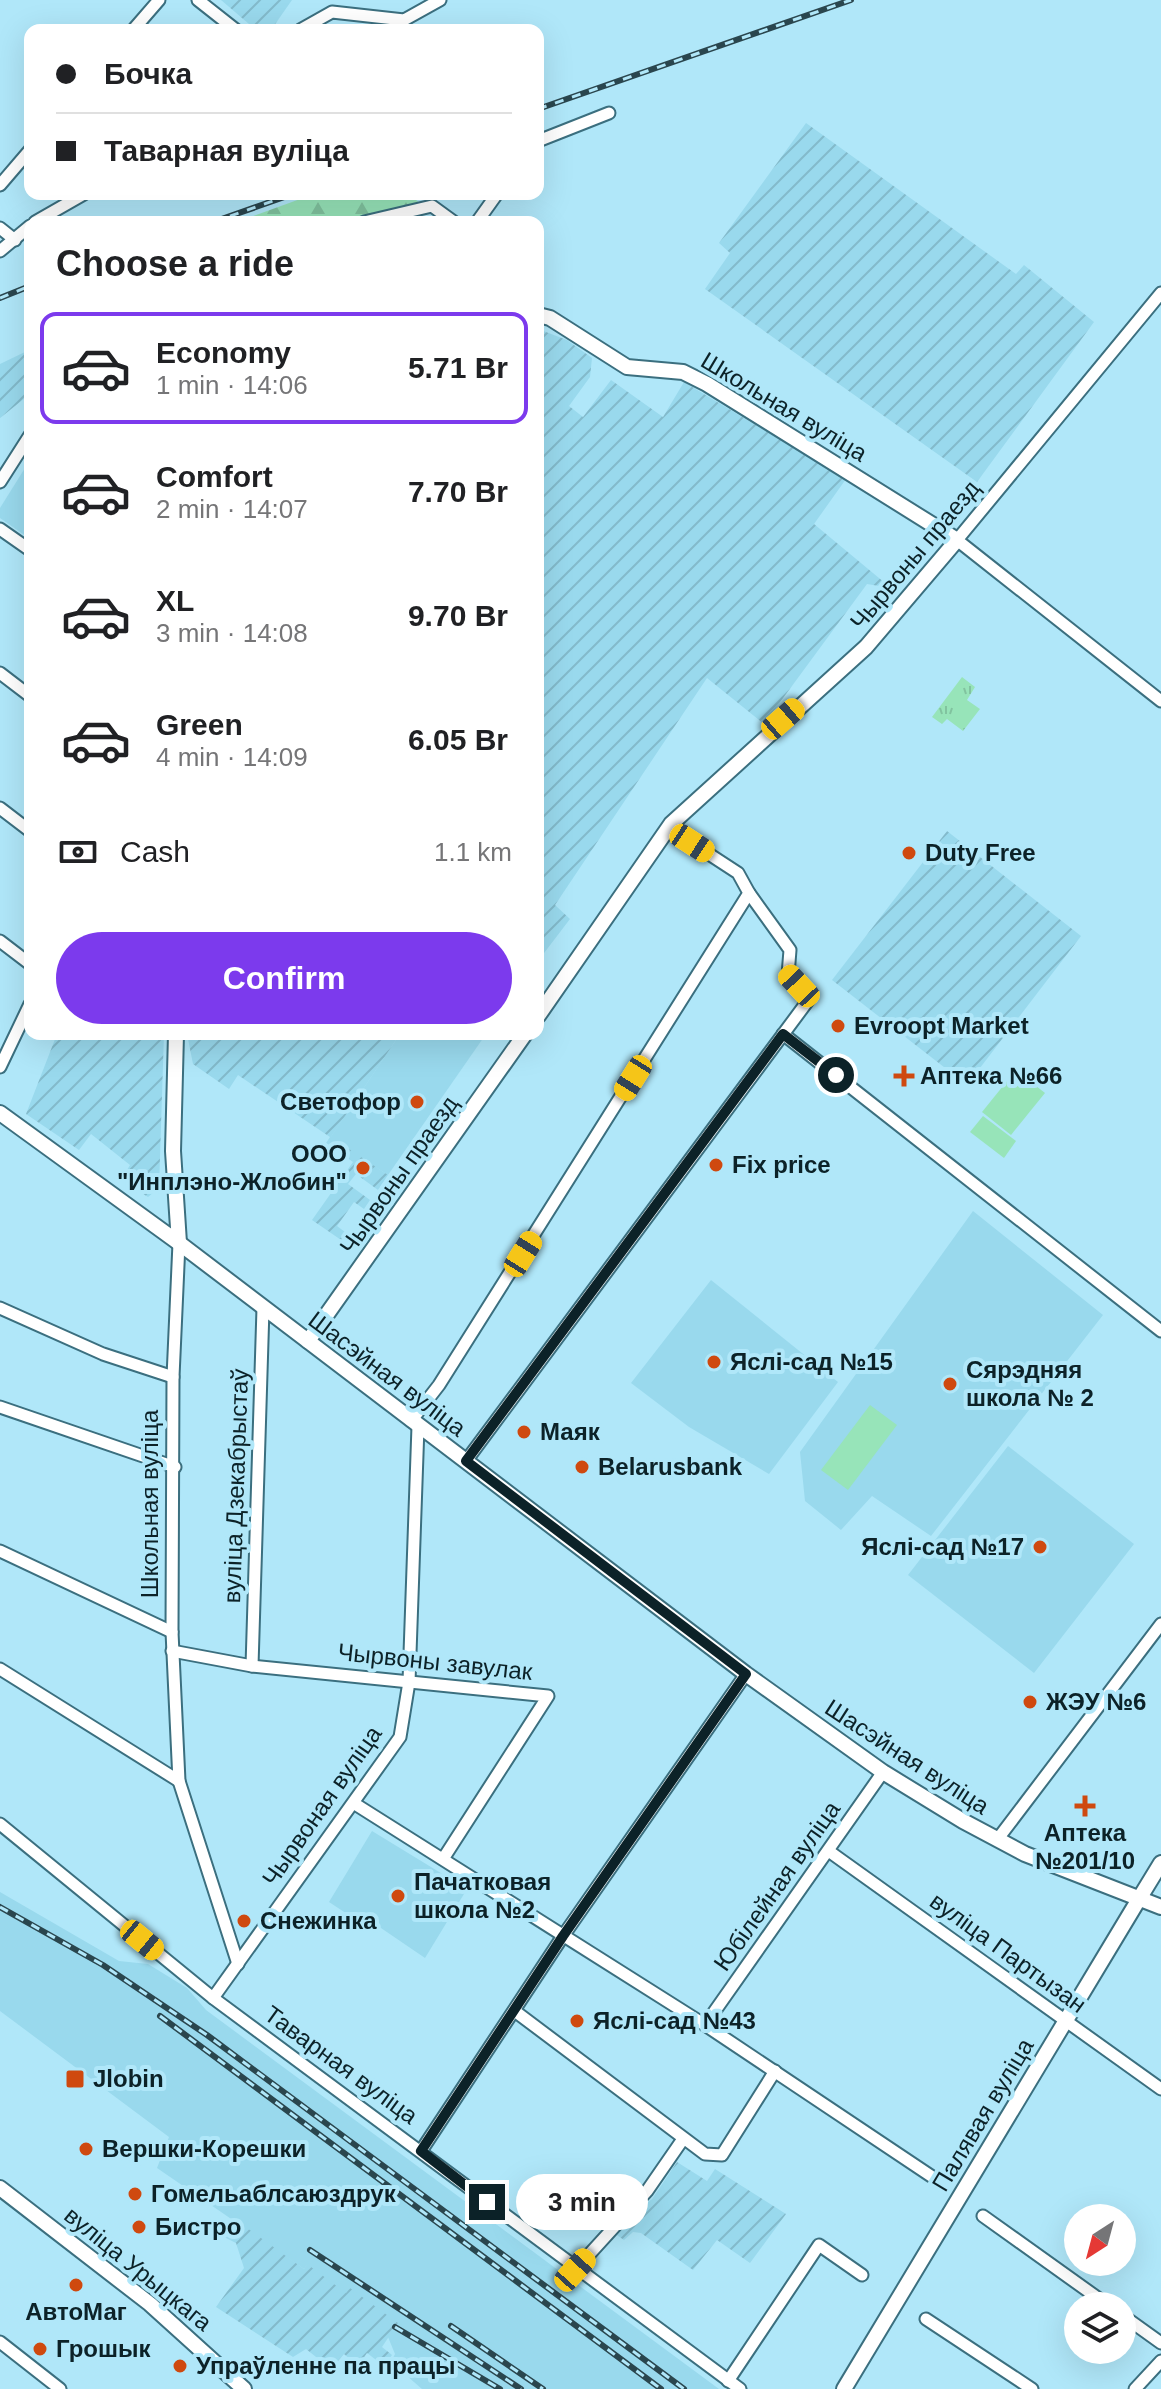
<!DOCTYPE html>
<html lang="en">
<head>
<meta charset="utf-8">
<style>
	body { margin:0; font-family:Helvetica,sans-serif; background:#f6f6f6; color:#202124; height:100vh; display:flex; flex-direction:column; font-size:30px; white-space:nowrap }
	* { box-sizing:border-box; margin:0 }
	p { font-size:26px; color:#757577 }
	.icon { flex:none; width:44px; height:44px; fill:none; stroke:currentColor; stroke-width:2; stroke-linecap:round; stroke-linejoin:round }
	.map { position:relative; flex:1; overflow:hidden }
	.details { position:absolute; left:24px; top:216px; width:520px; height:824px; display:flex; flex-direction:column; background:#fff; border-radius:16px; box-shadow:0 8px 32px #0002 }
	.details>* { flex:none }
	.top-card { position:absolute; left:24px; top:24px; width:520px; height:176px; border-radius:16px; box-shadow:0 8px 32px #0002; display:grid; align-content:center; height:176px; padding:0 32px; background:#fff }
	.needle { width:52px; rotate:216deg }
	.fabs { position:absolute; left:1064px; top:2204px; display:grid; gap:16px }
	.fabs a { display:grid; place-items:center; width:72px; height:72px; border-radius:50%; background:#fff; box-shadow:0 8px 32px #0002; font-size:40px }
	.end { position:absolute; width:36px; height:36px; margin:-18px; border:10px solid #0c2228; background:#fff; box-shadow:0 0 0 4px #fff }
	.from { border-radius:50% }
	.bubble { position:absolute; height:56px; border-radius:28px; background:#fff; box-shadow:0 8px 32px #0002; font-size:26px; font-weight:800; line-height:56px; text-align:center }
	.car { position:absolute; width:24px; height:48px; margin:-24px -12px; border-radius:10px; box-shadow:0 0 6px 2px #0007; background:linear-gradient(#f5c518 24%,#345 0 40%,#f5c518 0 76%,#345 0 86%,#f5c518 0) }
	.top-card b { display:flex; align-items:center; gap:28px; height:76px; font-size:30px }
	.top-card b+b { border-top:2px solid #e0e0e0 }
	.top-card i { width:20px; height:20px; background:#202124 }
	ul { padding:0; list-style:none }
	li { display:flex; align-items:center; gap:24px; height:112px; margin:0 16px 12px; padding:0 16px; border:4px solid transparent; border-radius:16px }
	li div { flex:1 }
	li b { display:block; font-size:30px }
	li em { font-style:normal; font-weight:800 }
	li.on { border-color:#7c3aed }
	li>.icon { width:72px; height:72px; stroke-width:1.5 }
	h2 { padding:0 32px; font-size:36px; line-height:96px }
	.pay { display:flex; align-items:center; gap:20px; height:88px; padding:0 32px; font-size:30px }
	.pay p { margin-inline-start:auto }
	.action { display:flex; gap:16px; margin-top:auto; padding:16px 32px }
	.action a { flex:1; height:92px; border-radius:48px; background:#7c3aed; color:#fff; font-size:32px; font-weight:800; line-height:92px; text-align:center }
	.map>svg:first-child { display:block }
	.built { fill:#99d9ed }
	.industrial { fill:url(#industrial-furrows) }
	.grass { fill:url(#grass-tufts) }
	.forest { fill:url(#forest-firs) }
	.garden { fill:#97e4b9 }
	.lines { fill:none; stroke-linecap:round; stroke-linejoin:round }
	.minor-casing { stroke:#3b6f7f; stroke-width:15 }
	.tertiary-casing { stroke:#3b6f7f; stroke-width:18 }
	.secondary-casing { stroke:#3b6f7f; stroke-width:18 }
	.minor { stroke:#fff; stroke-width:11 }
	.tertiary { stroke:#fff; stroke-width:14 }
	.secondary { stroke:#fff; stroke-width:14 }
	.rail-casing { stroke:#2a464e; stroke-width:6 }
	.rail { stroke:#b0e7f9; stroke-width:3; stroke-dasharray:9; stroke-linecap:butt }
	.route { stroke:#0c2228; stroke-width:10 }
	.poi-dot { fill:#cf490f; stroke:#b0e7f9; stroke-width:3 }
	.labels { text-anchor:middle; stroke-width:8; stroke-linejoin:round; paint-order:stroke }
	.street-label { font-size:24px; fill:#0c2228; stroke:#b0e7f9 }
	.poi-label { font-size:24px; font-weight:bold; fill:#0c2228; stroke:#b0e7f9; text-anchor:start }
</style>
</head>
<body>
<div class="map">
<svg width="1161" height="2389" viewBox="0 0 1161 2389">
	<defs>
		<pattern id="industrial-furrows" width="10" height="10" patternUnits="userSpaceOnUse" patternTransform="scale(2)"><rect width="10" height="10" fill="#99d9ed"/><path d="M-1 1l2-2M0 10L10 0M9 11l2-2" fill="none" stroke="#83bacb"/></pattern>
		<pattern id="grass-tufts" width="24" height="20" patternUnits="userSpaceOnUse" patternTransform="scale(2)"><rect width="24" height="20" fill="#97e4b9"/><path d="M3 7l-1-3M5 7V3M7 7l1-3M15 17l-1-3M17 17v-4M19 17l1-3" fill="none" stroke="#81c39f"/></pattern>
		<pattern id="forest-firs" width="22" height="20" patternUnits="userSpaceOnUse" patternTransform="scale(2)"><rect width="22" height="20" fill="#97e4b9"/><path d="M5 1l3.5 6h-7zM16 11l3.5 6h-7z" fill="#81c39f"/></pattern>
	</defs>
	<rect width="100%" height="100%" fill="#b0e7f9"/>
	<!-- built -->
	<g class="built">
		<path d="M30,460V539L0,518V508Z"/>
		<path d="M400,1034H486L388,1175L330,1138Z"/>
		<path d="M973,1211L1103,1315L931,1536L872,1496L841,1530L805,1501L800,1452Z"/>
		<path d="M711,1280L838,1382L769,1474L689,1427L631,1383Z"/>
		<path d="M1008,1446L1134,1544L1034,1673L908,1575Z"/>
		<path d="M372,1831L467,1889L425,1958L381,1928L370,1929L329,1902Z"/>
		<path d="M0,1892L119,1961L148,1964L187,1988L206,2010L719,2389H422L391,2362L395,2354L388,2337L307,2265L304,2269L157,2168L169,2137L0,2011Z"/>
	</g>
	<!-- industrial -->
	<g class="industrial">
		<path d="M221,0H292L271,30H256Z"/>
		<path d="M806,123L1016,274L1024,265L1094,322L977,482L705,289L730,253L719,243Z"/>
		<path d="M538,329L567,340L592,358L590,377L569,406L583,417L611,380L663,417L684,382L846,479L814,524L891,588L867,584L764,724L707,678L555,905L570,919L538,961Z"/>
		<path d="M27,351L30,394L0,418V364Z"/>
		<path d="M947,831L1081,936L967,1085L832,980Z"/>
		<path d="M57,1034H164L159,1188L148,1197L121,1180L130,1165L91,1134L79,1150L26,1114Z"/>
		<path d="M187,1034H400L331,1137L388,1175L378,1190L356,1174L348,1184L370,1200L364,1209L354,1202L337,1226L349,1235L344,1242L312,1220L353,1162L326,1143L330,1137L238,1075L229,1089L193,1064Z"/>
		<path d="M677,2162L707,2181L715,2169L786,2214L750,2263L717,2240L693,2270L641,2233L633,2232L624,2240L611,2231L652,2199Z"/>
		<path d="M236,2220L304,2269L307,2264L346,2293L350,2288L398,2323L382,2347L392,2355L384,2366L367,2353L358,2366L344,2354L331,2369L306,2349L293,2357L216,2307L244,2268L236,2243L224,2237Z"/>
	</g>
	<!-- grass -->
	<path class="grass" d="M962,677L975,687L967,700L980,709L963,731L947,719L942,724L932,717Z"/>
	<!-- forest -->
	<path class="forest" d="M314,194H408L420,203L344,222H237Z"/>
	<!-- garden -->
	<g class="garden">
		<path d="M1016,1070L1045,1093L1011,1135L982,1112Z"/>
		<path d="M983,1116L1016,1141L1004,1158L970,1132Z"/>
		<path d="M870,1405L897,1425L848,1490L821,1470Z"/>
	</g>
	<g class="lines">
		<defs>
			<g id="minor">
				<path d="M198,0L236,30"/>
				<path d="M133,30L159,0"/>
				<path d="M300,30L332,12L404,20L440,0"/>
				<path d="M538,141L609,113"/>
				<path d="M0,185L30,150"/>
				<path d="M35,222L84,194"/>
				<path d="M364,222L432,206L454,222"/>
				<path d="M477,222L497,194"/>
				<path d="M0,228L15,240"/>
				<path d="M0,251L30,226"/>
				<path d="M1161,293L957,540L1161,701"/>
				<path d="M0,482L30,435"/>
				<path d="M0,529L30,550"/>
				<path d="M0,673L30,696"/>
				<path d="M0,808L30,831"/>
				<path d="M0,941L30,964"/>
				<path d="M783,1034L1161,1331"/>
				<path d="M0,1067L30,1004"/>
				<path d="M179,1243L173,1377L172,1632L179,1781L238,1964"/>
				<path d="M0,1308L103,1354L173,1377"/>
				<path d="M0,1407L175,1467"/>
				<path d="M411,1421L439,1385L749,893L738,873L669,828"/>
				<path d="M466,1461L810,998L788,975L790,950L749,893"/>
				<path d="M0,1551L172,1632"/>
				<path d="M172,1651L252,1666L548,1696L443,1859"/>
				<path d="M252,1666L263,1308"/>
				<path d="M0,1669L179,1781"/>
				<path d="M355,1804L705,2025L931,2176"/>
				<path d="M0,1824L213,1998L740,2389"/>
				<path d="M997,1840L1161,1624"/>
				<path d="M830,1852L1161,2089"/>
				<path d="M213,1998L400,1737L409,1682L418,1426"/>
				<path d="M516,2012L705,2154L722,2155L775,2071"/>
				<path d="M705,2025L883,1772"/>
				<path d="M421,2151L563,1936L746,1674"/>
				<path d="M983,2216L1109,2306"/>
				<path d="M575,2270L647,2191L683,2139"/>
				<path d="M1122,2315L1161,2343"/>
				<path d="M926,2319L1032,2389"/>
				<path d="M0,2342L60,2389"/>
				<path d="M728,2381L819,2245L862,2275"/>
				<path d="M1135,2389L1161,2361"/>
			</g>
			<g id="tertiary">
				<path d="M538,315L550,318L627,367L683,372L707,384L957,540L866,647L671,824L538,1016"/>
				<path d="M176,1034L173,1151L179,1243"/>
				<path d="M308,1341L525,1034"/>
				<path d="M1139,1899L1161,1863"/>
			</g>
			<g id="secondary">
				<path d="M0,1113L179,1243L746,1674L883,1772L963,1821L1025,1854L1161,1907"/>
				<path d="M0,2188L150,2304L244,2389"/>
				<path d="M844,2389L1139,1899"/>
			</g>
		</defs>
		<!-- minor casing -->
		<use href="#minor" class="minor-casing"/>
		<!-- tertiary casing -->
		<use href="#tertiary" class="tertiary-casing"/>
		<!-- secondary casing -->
		<use href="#secondary" class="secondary-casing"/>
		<!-- minor -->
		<use href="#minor" class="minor"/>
		<!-- tertiary -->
		<use href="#tertiary" class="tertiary"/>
		<!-- secondary -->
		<use href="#secondary" class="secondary"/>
		<defs>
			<g id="rail">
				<path d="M538,109L851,0"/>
				<path d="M213,222L293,194"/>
				<path d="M0,298L30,286"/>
				<path d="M0,1907L103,1965L207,2035L684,2389"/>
				<path d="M160,2016L661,2389"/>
				<path d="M310,2250L521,2389"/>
				<path d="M451,2326L543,2389"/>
				<path d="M395,2327L500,2389"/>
			</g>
		</defs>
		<!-- rail casing -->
		<use href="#rail" class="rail-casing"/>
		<!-- rail -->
		<use href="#rail" class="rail"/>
	</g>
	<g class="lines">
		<!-- route -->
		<path class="route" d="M487,2202L421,2151L563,1936L746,1674L466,1461L783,1034L836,1075"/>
	</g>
	<!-- markers -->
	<g class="poi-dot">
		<circle cx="909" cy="853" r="8"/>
		<circle cx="838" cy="1026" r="8"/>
		<path d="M900 1064h8v8h8v8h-8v8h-8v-8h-8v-8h8z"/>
		<circle cx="417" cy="1102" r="8"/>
		<circle cx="716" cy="1165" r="8"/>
		<circle cx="363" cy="1168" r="8"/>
		<circle cx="714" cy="1362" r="8"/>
		<circle cx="950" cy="1384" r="8"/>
		<circle cx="524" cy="1432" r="8"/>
		<circle cx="582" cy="1467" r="8"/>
		<circle cx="1040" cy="1547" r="8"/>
		<circle cx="1030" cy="1702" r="8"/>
		<path d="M1081 1794h8v8h8v8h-8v8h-8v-8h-8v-8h8z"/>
		<circle cx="398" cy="1896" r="8"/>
		<circle cx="244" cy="1921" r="8"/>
		<circle cx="577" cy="2021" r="8"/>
		<rect x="65" y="2069" width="20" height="20" rx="4"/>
		<circle cx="86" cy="2149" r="8"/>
		<circle cx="135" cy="2194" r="8"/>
		<circle cx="139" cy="2227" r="8"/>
		<circle cx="76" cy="2285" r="8"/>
		<circle cx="40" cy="2349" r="8"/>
		<circle cx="180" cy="2366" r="8"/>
	</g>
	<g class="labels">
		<!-- street labels -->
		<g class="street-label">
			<text transform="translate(784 407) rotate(31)" y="8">Школьная вуліца</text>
			<text transform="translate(915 555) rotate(-50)" y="8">Чырвоны праезд</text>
			<text transform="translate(399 1175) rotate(-55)" y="8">Чырвоны праезд</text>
			<text transform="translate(387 1374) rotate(37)" y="8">Шасэйная вуліца</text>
			<text transform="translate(236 1486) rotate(-88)" y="8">вуліца Дзекабрыстаў</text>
			<text transform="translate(150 1504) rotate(-90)" y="8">Школьная вуліца</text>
			<text transform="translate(435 1662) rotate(6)" y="8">Чырвоны завулак</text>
			<text transform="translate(907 1757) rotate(33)" y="8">Шасэйная вуліца</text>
			<text transform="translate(322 1806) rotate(-55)" y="8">Чырвоная вуліца</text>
			<text transform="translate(777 1886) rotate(-55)" y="8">Юбілейная вуліца</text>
			<text transform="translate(1008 1953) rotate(36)" y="8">вуліца Партызан</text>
			<text transform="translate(341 2065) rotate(36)" y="8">Таварная вуліца</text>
			<text transform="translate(983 2115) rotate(-59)" y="8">Палявая вуліца</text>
			<text transform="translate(138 2269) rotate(39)" y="8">вуліца Урыцкага</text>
		</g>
		<!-- poi labels -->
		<g class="poi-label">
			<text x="925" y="861">Duty Free</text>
			<text x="854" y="1034">Evroopt Market</text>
			<text x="920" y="1084">Аптека №66</text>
			<text x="401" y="1110" text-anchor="end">Светофор</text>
			<text x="347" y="1162" text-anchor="end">ООО<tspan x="347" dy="28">"Инплэно-Жлобин"</tspan></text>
			<text x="732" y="1173">Fix price</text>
			<text x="730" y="1370">Яслі-сад №15</text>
			<text x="966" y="1378">Сярэдняя<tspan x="966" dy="28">школа № 2</tspan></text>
			<text x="540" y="1440">Маяк</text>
			<text x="598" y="1475">Belarusbank</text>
			<text x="1024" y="1555" text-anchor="end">Яслі-сад №17</text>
			<text x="1046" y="1710">ЖЭУ №6</text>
			<text x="1085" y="1841" text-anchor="middle">Аптека<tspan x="1085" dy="28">№201/10</tspan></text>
			<text x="414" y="1890">Пачатковая<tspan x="414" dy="28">школа №2</tspan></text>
			<text x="260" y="1929">Снежинка</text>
			<text x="593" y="2029">Яслі-сад №43</text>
			<text x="93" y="2087">Jlobin</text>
			<text x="102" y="2157">Вершки-Корешки</text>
			<text x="151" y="2202">Гомельаблсаюздрук</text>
			<text x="155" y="2235">Бистро</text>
			<text x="76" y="2320" text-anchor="middle">АвтоМаг</text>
			<text x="56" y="2357">Грошык</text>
			<text x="196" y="2374">Упраўленне па працы</text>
		</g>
	</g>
</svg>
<div class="fabs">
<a><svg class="needle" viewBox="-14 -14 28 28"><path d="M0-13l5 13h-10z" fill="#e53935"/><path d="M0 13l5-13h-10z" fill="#757577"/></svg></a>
<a><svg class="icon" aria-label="layers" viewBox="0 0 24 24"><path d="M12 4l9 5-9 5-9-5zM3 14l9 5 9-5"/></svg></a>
</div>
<i class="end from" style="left:836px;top:1075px"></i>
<i class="end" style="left:487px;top:2202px"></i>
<div class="bubble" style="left:516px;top:2174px;width:132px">3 min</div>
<i class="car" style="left:783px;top:719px;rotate:49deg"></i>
<i class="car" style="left:692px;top:843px;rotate:123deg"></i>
<i class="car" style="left:799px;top:986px;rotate:317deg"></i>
<i class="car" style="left:633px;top:1078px;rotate:212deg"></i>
<i class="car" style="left:523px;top:1254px;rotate:32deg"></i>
<i class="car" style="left:142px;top:1940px;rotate:129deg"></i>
<i class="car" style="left:575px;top:2270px;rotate:42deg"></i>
<div class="top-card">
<b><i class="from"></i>Бочка</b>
<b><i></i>Таварная вуліца</b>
</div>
<section class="details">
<h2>Choose a ride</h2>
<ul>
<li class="on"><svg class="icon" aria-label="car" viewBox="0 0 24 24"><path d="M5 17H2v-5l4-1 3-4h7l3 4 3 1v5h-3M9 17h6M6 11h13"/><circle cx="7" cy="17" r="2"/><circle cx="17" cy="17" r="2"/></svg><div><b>Economy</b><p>1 min · 14:06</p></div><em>5.71 Br</em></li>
<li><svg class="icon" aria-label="car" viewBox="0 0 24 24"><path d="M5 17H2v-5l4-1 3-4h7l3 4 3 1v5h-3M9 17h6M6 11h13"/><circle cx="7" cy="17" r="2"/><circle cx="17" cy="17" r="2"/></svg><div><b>Comfort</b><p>2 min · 14:07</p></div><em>7.70 Br</em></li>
<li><svg class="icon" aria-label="car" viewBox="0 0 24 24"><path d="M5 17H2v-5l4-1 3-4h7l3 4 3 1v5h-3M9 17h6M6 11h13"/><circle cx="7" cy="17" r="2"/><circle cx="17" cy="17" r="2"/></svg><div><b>XL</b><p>3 min · 14:08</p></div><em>9.70 Br</em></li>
<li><svg class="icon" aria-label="car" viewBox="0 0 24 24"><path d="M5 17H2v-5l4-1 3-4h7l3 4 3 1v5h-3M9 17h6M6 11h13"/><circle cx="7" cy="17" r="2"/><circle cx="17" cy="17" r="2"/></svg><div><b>Green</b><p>4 min · 14:09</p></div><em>6.05 Br</em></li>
</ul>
<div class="pay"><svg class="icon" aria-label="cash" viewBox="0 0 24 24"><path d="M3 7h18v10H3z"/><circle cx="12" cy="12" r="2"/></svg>Cash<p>1.1 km</p></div>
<div class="action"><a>Confirm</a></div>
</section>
</div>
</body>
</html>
